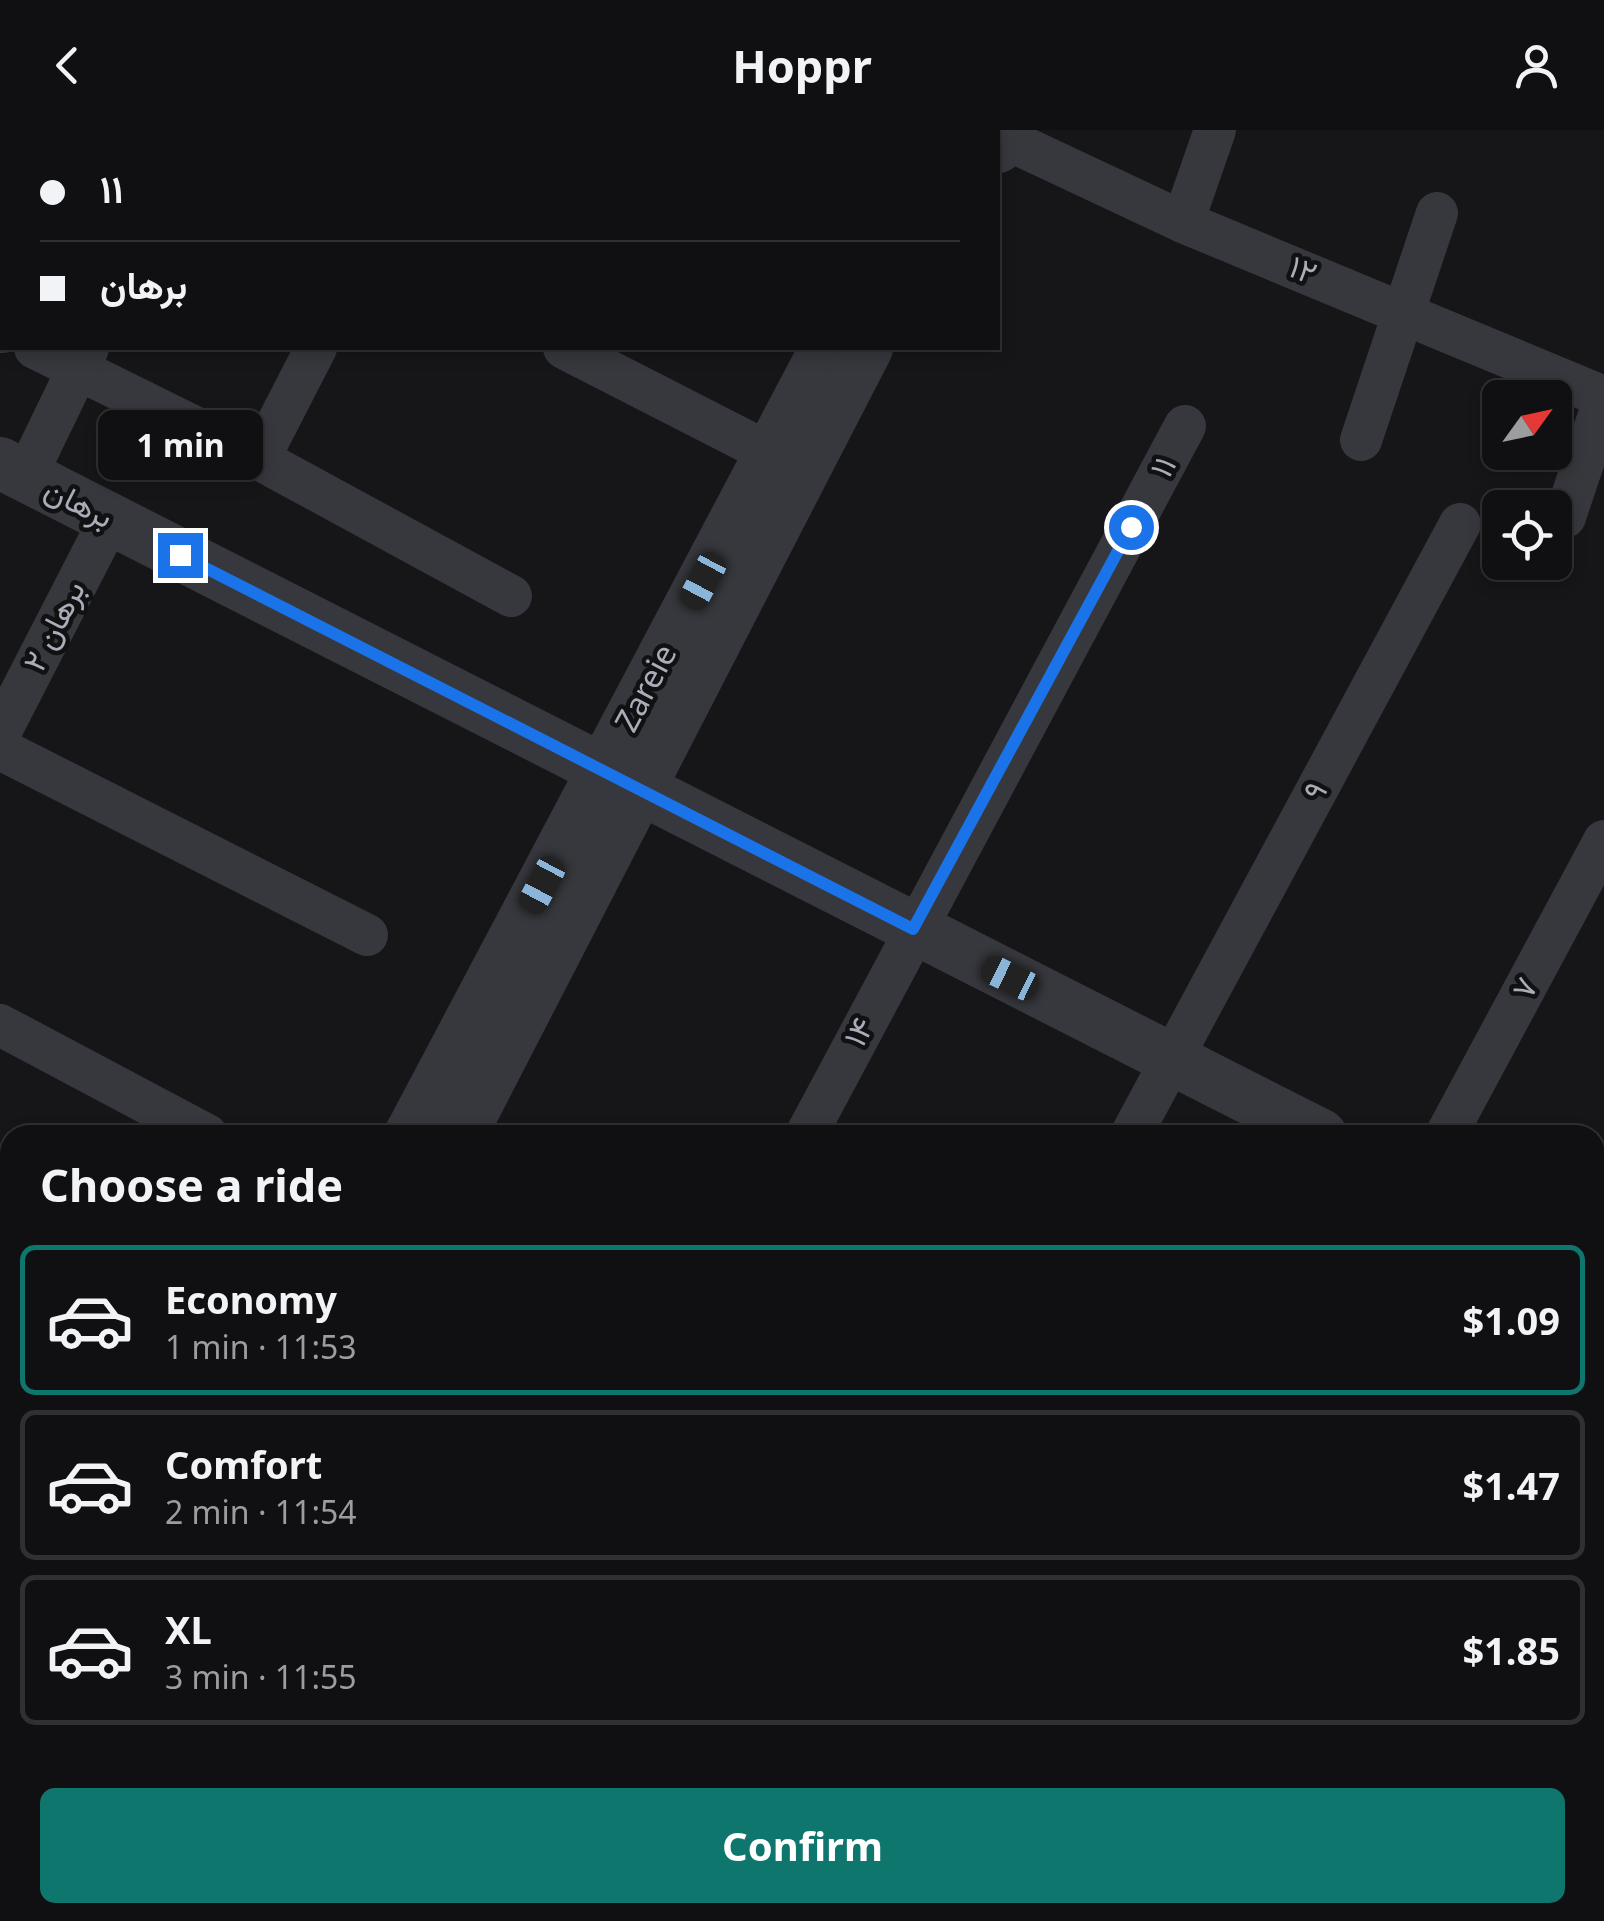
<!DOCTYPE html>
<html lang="en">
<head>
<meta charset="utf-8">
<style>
	body { margin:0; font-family:"Noto Sans",Vazirmatn,sans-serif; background:#19191b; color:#f1f3f6; height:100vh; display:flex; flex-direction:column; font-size:38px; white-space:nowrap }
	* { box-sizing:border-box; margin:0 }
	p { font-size:32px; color:#9c9d9f }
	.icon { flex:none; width:55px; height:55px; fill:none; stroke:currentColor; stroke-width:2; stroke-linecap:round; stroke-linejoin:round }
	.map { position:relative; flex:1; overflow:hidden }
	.side { position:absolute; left:0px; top:995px; width:1605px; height:798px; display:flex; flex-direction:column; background:#101012; border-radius:30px 30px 0 0; box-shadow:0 5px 15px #0003,0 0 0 2px #303032 }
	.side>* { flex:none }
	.banner { position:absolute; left:0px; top:0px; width:1000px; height:220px; box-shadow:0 5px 15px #0003,0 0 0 2px #303032; display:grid; align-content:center; height:220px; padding:0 40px; background:#101012 }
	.needle { width:65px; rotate:57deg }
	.tools { position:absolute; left:1482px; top:250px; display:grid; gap:20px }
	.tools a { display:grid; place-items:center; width:90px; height:90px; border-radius:15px; background:#101012; box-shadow:0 5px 15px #0003,0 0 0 2px #303032; font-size:50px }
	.end { position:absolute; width:45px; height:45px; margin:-22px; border:12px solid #1a73e8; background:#fff; box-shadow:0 0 0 5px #fff }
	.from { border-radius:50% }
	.bubble { position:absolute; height:70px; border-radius:15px; background:#101012; box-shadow:0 5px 15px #0003,0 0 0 2px #303032; font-size:32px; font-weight:700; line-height:70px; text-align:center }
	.car { position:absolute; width:30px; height:60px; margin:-30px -15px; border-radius:12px; box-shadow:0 0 8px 2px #0007; background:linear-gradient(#222 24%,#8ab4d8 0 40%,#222 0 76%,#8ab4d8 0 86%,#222 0) }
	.banner b { display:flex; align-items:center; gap:35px; height:95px; font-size:38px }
	.banner b+b { border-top:2px solid #303032 }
	.banner i { width:25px; height:25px; background:#f1f3f6 }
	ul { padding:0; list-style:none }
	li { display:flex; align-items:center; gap:30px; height:150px; margin:0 20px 15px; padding:0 20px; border:5px solid #303032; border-radius:15px }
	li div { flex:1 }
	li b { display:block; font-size:38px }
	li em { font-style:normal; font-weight:700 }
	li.selected { border-color:#0f766e }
	li>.icon { width:90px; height:90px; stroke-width:1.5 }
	h2 { padding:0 40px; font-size:45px; line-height:120px }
	.cta { display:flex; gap:20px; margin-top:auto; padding:20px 40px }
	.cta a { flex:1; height:115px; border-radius:15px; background:#0f766e; color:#fff; font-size:40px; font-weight:700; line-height:115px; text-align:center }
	header { display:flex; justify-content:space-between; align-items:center; height:130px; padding:0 40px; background:#101012; font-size:45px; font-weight:700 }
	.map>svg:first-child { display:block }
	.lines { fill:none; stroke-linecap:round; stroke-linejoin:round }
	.minor { stroke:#37383d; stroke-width:42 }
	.tertiary { stroke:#37383d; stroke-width:52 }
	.route { stroke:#1a73e8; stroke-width:12 }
	.labels { text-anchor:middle; stroke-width:9; stroke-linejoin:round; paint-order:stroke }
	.street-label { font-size:32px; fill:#a8adb8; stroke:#111113 }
</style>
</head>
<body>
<header><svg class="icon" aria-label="back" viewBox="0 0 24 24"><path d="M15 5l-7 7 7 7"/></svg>Hoppr<svg class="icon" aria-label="person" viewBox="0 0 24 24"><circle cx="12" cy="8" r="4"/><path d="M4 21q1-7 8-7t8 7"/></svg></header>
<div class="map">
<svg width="1604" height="1791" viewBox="0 0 1604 1791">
	<rect width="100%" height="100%" fill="#161618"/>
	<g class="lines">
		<!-- minor -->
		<g class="minor">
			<path d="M131,0L136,2"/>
			<path d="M672,0L678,2"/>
			<path d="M200,2L202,0"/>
			<path d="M426,2L428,0"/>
			<path d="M1004,8L1183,92L1604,267"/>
			<path d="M1183,92L1215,0"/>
			<path d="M0,200L2,202"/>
			<path d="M35,218L259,329L511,466"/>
			<path d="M564,218L771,324"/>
			<path d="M1361,310L1437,83"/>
			<path d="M259,329L316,218"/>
			<path d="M26,346L88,218"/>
			<path d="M1565,387L1604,270"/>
			<path d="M0,603L110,389"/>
			<path d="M0,619L367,805"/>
			<path d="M0,895L207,1005"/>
			<path d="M806,1005L1185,296"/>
			<path d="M1131,1005L1460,394"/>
			<path d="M1446,1005L1604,711"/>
			<path d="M0,1163L10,1168"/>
			<path d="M1595,1334L1604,1317"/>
			<path d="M0,1427L10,1432"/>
			<path d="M985,1782L1002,1791"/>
			<path d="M395,1791L400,1782"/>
			<path d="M725,1791L729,1782"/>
			<path d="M1036,1791L1040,1782"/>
			<path d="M1356,1791L1360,1782"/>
		</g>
		<!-- tertiary -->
		<g class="tertiary">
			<path d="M939,2L941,0"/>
			<path d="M998,17L1011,0"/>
			<path d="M0,333L1321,1005"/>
			<path d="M410,1005L826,218"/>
			<path d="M461,1005L867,218"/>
			<path d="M1595,1143L1604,1148"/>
			<path d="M0,1662L10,1670"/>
			<path d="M0,1714L10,1722"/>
			<path d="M87,1782L98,1791"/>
			<path d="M153,1782L163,1791"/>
		</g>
	</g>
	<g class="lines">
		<!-- route -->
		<path class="route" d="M180,425L913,799L1131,397"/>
	</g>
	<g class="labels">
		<!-- street labels -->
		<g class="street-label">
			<text transform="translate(1303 140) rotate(22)" y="11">۱۲</text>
			<text transform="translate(1163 337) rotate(-62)" y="11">۱۱</text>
			<text transform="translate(79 373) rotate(27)" y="11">برهان</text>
			<text transform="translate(54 496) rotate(-63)" y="11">برهان ۲</text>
			<text transform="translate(646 558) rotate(-62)" y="11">Zareie</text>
			<text transform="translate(1315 661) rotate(-61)" y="11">۹</text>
			<text transform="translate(1525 858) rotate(-62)" y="11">۷</text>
			<text transform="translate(859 902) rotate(-62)" y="11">۱۴</text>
		</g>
	</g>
</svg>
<div class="tools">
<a><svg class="needle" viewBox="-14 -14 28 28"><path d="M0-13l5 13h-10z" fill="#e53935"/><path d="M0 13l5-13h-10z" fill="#9c9d9f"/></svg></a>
<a><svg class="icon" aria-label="locate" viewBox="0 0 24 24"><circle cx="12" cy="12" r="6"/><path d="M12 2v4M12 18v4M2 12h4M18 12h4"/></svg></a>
</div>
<i class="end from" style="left:1131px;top:397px"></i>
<i class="end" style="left:180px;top:425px"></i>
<div class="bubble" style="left:98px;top:280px;width:165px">1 min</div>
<i class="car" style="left:703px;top:451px;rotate:208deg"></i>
<i class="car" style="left:542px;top:755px;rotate:208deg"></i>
<i class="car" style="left:1010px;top:848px;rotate:296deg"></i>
<div class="banner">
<b><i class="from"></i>۱۱</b>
<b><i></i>برهان</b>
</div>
<section class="side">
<h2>Choose a ride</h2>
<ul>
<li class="selected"><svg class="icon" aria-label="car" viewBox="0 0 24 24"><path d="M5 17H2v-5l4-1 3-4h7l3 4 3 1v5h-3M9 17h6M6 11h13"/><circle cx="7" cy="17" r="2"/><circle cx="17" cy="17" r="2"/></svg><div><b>Economy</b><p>1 min · 11:53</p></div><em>$1.09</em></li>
<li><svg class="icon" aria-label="car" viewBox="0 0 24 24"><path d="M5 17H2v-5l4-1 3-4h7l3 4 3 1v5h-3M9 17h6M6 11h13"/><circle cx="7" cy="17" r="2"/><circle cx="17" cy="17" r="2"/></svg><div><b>Comfort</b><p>2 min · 11:54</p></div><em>$1.47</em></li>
<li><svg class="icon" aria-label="car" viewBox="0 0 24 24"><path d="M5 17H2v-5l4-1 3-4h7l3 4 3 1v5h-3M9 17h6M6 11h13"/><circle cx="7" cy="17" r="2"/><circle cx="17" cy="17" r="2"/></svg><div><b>XL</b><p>3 min · 11:55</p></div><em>$1.85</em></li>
</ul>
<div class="cta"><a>Confirm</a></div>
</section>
</div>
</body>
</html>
